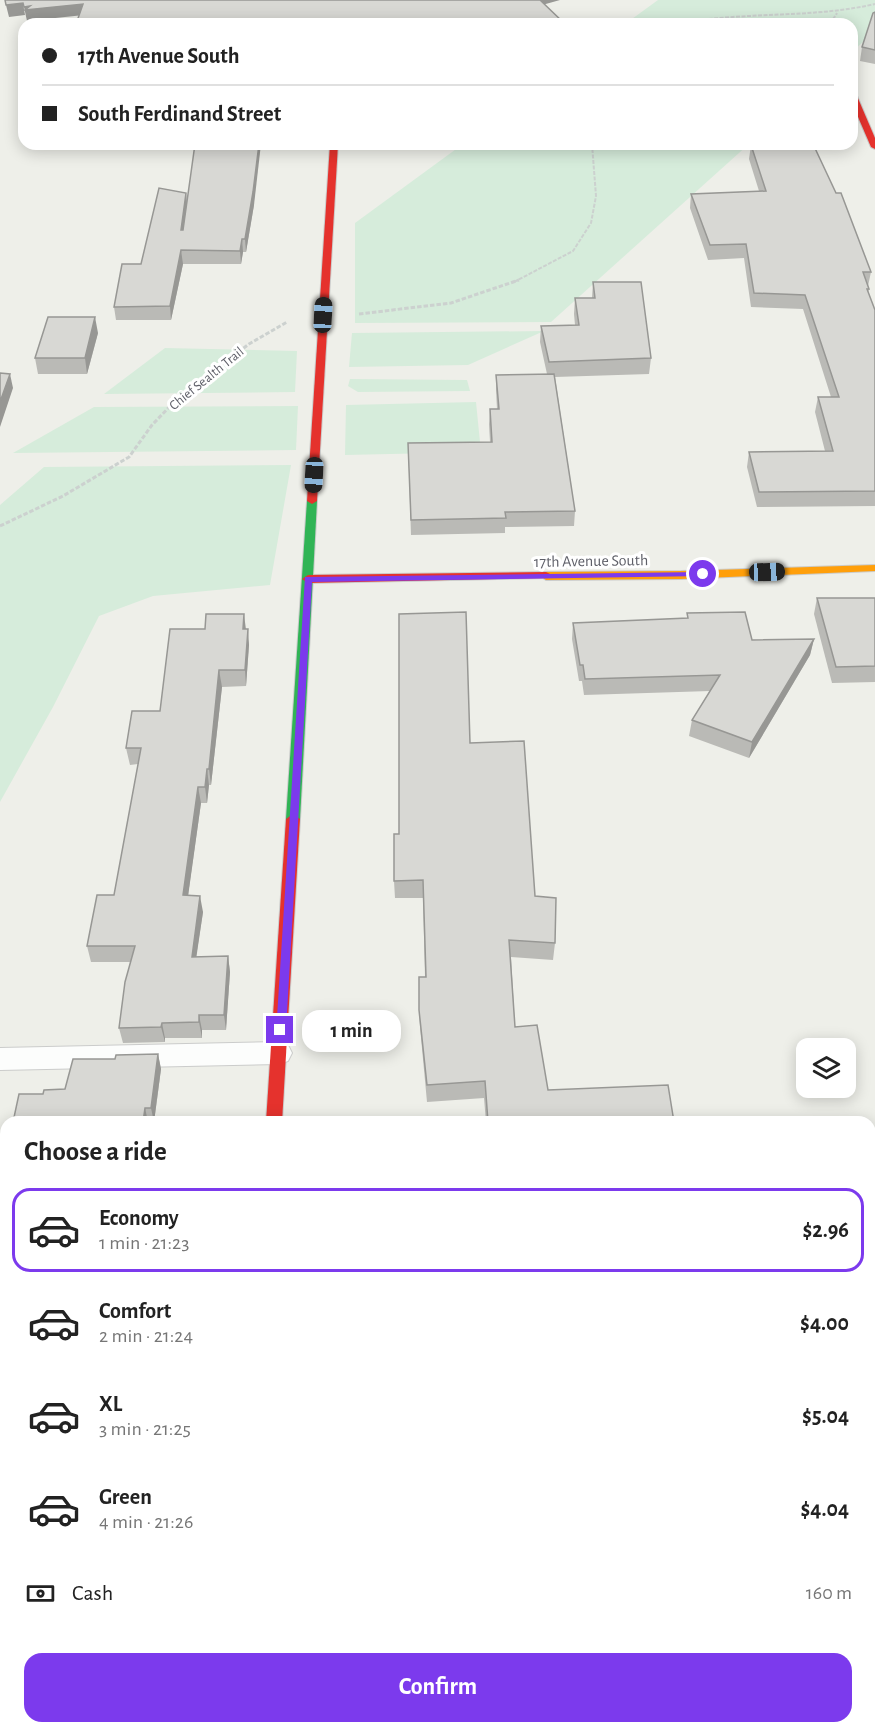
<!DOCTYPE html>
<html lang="en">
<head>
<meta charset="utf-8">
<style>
	body { margin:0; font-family:"Alegreya Sans",sans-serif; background:#f6f6f6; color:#222; height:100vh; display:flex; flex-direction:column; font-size:22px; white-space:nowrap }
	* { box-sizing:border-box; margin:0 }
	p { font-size:20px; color:#767676 }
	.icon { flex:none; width:33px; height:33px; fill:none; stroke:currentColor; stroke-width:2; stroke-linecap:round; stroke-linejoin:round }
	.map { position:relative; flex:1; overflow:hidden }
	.sheet { position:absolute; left:0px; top:1116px; width:876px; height:618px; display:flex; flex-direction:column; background:#fff; border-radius:18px 18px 0 0; box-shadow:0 3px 15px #0003 }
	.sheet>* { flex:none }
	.hud { position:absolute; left:18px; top:18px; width:840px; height:132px; border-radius:18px; box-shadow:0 3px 15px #0003; display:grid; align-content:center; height:132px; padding:0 24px; background:#fff }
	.fabs { position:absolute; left:796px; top:1038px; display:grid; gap:12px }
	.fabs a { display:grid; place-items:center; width:60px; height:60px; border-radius:12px; background:#fff; box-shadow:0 3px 15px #0003; font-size:30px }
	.end { position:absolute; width:27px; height:27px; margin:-14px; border:8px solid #7c3aed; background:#fff; box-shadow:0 0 0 3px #fff }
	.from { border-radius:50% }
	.bubble { position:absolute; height:42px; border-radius:18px; background:#fff; box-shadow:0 3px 15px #0003; font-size:20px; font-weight:600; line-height:42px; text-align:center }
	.car { position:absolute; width:18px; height:36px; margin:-18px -9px; border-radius:8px; box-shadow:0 0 4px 2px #0007; background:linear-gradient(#222 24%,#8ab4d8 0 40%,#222 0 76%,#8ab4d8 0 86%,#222 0) }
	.hud b { display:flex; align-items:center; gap:21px; height:57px; font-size:22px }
	.hud b+b { border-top:2px solid #e0e0e0 }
	.hud i { width:15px; height:15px; background:#222 }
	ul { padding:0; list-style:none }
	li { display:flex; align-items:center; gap:18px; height:84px; margin:0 12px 9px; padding:0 12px; border:3px solid transparent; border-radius:18px }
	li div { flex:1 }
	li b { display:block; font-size:22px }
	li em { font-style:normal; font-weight:600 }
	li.current { border-color:#7c3aed }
	li>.icon { width:54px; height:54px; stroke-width:1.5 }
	h2 { padding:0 24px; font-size:27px; line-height:72px }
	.pay { display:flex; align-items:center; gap:15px; height:66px; padding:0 24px; font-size:22px }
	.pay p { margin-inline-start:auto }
	.button { display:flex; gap:12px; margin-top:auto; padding:12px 24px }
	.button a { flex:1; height:69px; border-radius:18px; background:#7c3aed; color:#fff; font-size:24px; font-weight:600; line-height:69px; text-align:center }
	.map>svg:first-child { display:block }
	.green { fill:#d6ecdb }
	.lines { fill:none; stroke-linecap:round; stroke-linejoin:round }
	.lane-casing { stroke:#cbcccb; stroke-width:2 }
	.street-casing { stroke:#cbcccb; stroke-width:2 }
	.fast-casing { stroke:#cbcccb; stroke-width:2 }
	.slow-casing { stroke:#cbcccb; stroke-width:2 }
	.jam-casing { stroke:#cbcccb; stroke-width:2 }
	.path-far1 { stroke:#ccd1cf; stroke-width:2; stroke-dasharray:4 1.5; stroke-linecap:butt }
	.path { stroke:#ccd1cf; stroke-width:3; stroke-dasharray:4.5 2; stroke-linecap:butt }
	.lane { fill:#fcfdfc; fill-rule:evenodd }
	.street { fill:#fcfdfc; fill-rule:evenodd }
	.fast { fill:#30b455; fill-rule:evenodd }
	.slow { fill:#ff9f0a; fill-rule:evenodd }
	.jam { fill:#e5322d; fill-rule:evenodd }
	.wall { fill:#babab6 }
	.shaded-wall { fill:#979794 }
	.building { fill:#d8d8d4; stroke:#979794; stroke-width:1.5 }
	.route { fill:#7c3aed }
	.labels { text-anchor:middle; stroke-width:6; stroke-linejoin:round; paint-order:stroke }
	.far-street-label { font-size:14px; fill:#5e5f68; stroke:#fff }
	.street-label { font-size:16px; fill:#5e5f68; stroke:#fff }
</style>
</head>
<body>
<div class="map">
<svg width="875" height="1734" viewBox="0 0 875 1734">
	<rect width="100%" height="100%" fill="#eeefe9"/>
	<!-- green -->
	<g class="green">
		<path d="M658,0H875V31L852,52V24H625Z"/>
		<path d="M463,144H749L551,322L355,323V223Z"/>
		<path d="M544,331L468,365L349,367L352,333Z"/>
		<path d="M165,348L297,351L295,392L104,394Z"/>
		<path d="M350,379L467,380L470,391L358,392L348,386Z"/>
		<path d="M476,402L481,452L345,455L346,405Z"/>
		<path d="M298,406L296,450L13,453L94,407Z"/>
		<path d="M291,465L270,585L153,596L99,616L53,707L0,802V505L44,467Z"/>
	</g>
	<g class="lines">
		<defs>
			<path id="lane" d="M279,1042L288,1045L292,1053L288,1061L279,1064L0,1070V1048Z"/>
			<rect id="street" x="208" y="1728" width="48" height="6"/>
			<path id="fast" d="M312,498L317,501L300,819L293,824L286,819L307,501Z"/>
			<path id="slow" d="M875,565V571L681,579L546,580L540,576L546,572L681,571Z"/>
			<g id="jam">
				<path d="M852,94L857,96L875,138V149L871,147L852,103Z"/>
				<path d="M330,144H338L317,501L312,504L307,501Z"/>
				<path d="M546,572L550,574V578L308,583L302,579L308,575Z"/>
				<path d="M293,814L300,819L282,1122H266L286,819Z"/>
			</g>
		</defs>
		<!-- lane casing -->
		<use href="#lane" class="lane-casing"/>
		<!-- street casing -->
		<use href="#street" class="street-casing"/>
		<!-- fast casing -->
		<use href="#fast" class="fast-casing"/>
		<!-- slow casing -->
		<use href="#slow" class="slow-casing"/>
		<!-- jam casing -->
		<use href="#jam" class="jam-casing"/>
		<!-- path-far1 -->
		<g class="path-far1">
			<path d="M676,24C742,11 809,19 875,4"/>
			<path d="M830,24L837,13"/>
			<path d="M514,282L573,251L591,223L596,196L592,144"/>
		</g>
		<!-- path -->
		<g class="path">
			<path d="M359,314L451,303L519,280"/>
			<path d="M0,526L63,496L129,457L152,425L176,400L249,344L287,322"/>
		</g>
		<!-- lane -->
		<use href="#lane" class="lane"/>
		<!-- street -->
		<use href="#street" class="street"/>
		<!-- fast -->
		<use href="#fast" class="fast"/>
		<!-- slow -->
		<use href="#slow" class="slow"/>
		<!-- jam -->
		<use href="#jam" class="jam"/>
	</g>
	<!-- wall -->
	<g class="wall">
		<path d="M875,12V64L860,61L862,47Z"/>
		<path d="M385,144H425V147L385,148Z"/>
		<path d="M767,144H813L871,272L868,286L869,289L868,293L875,310V506L757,507L747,467L749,452L825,451L815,412L818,397H831L803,309L751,307L744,258L708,260L690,208L691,194L759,191L749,159L751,145H767Z"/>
		<path d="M186,193L187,201L254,205L246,252H243L241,264H183L171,320H116L114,307Z"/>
		<path d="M593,282L651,358L649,374L555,377L575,511L574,526L505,527V533L411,535L408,443L490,442L489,424L490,409H497L496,390V375L547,374L540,342L541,326L575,325L574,314L575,298H592Z"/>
		<path d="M98,333L87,374H38L35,358Z"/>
		<path d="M817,598H875V682L832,683L814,614Z"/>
		<path d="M687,613L752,640L814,639L810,655L749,758L689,736L692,720L710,691L584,695L582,681H579L572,639L573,623L687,618Z"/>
		<path d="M246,629L249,645L246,686L222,687L211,785H209L207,803H201L188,895L203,912L196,957L228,956L230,972L226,1030H202V1038H165V1042L123,1043L119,1028L131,962H91L87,946L114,895L138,764L130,765L126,748L160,711Z"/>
		<path d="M470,743L555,943L553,960L511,957L515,1027L548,1090L674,1122H486L484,1098L427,1102L420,1027L419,1010L425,977L423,898H395L394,881L399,834Z"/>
		<path d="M158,1054L161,1069L154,1122H13L43,1094L65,1089L115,1059Z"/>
		<path d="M6,1169V1615H0V1202Z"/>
		<path d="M870,1268H875V1342L870,1343Z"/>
		<path d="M875,1715V1734H874L873,1718Z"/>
		<path d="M564,1728H636L637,1734H564Z"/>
		<path d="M707,1728H760L759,1730L730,1734H708Z"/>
	</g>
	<!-- shaded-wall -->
	<g class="shaded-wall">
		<path d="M536,0H560L535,7Z"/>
		<path d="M23,3L25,15L9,17L6,5Z"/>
		<path d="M83,4L84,15L27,21L24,7Z"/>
		<path d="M259,144H261L254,205L246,252L245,239Z"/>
		<path d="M186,193L187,206L182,242L181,230Z"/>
		<path d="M242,239L243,252L241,264L240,251Z"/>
		<path d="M181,250L183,264L171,320L170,306Z"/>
		<path d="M95,317L98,333L87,374L85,358Z"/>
		<path d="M10,374L13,388L0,427V402Z"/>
		<path d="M244,614L246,630L243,629Z"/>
		<path d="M248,629L249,645L246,686L245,670Z"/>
		<path d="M814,639L810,655L749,758L752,742Z"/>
		<path d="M219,670L222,687L211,785L209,769Z"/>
		<path d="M207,769L209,785L207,803L205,787Z"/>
		<path d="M198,787L201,803L186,911L183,895Z"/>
		<path d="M200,896L203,912L194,973L192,957Z"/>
		<path d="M228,956L230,972L226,1030L224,1015Z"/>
		<path d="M199,1015L202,1030V1038L199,1022Z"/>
		<path d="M162,1023L165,1038V1042L161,1027Z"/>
		<path d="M158,1054L161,1069L154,1122L151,1108Z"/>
		<path d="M145,1108L148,1122H143Z"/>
		<path d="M129,1728H135L134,1734H128Z"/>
	</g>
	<!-- building -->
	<g class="building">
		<path d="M5,0H540L565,24H76L83,4L25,10L30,6L24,7L23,3L6,5Z"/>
		<path d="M875,12V50L862,47L873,13Z"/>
		<path d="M195,144H259L253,192L245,239H242L240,251L181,250L170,306L114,307L122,264H141L159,188L186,193L181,230H183Z"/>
		<path d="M772,144H813L836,193H841L871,272H863L869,289H867L875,310V491L759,492L749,452L833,451L818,397H839L805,295L754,293L746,244L710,245L691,194L766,191L751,145Z"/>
		<path d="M593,282H641L651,358L549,362L541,326L579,325L575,298H595Z"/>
		<path d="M48,317H95L85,358H35Z"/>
		<path d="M0,373L10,374L0,402Z"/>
		<path d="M554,374L575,511L505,512L506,518L411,520L408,443L492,442L490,409H499L496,375Z"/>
		<path d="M817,598H875V666L836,667Z"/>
		<path d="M466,612L470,743L524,741L535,896L556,898L555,943L509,940L515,1027L537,1025L548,1090L668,1085L674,1122H488L485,1081L427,1085L419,1010V977H426L423,880L394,881V834H399V614Z"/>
		<path d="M745,612L752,640L814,639L752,742L692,720L720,675L585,679L583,665H580L573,623L688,618L687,613Z"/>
		<path d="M206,614H244L243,629H248L245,670H219L209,769H207L205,787H198L183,895L200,896L192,957L228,956L224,1015H199V1022L162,1023L161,1027L119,1028L125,982L135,946H87L97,895H114L141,748H126L132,711H160L170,629H205Z"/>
		<path d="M158,1054L151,1108H145L143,1122H13L19,1094H43L44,1090L65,1089L73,1059H115L116,1055Z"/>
		<path d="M6,1169V1605H0V1202Z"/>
		<rect x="870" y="1268" width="5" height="61"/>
		<path d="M1,1696H6V1728H129L128,1734H0Z"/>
		<path d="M352,1728H481V1734H351Z"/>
		<path d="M566,1728H636L637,1734H567Z"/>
	</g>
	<!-- route -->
	<path class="route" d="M703,572L707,574L706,576L312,582L286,1030L284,1033H276L305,577Z"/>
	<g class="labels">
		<!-- far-street labels -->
		<g class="far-street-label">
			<text transform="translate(206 378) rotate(-39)" y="5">Chief Sealth Trail</text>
		</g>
		<!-- street labels -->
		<g class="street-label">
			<text transform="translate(591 560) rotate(-1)" y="6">17th Avenue South</text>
		</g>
	</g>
</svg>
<div class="fabs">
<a><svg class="icon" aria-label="layers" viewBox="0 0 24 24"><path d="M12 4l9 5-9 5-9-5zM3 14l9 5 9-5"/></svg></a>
</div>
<i class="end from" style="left:703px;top:574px"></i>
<i class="end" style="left:280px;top:1030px"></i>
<div class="bubble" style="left:302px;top:1010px;width:99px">1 min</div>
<i class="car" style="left:323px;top:315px;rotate:3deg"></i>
<i class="car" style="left:314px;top:475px;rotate:183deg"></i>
<i class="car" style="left:767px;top:572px;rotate:88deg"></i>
<div class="hud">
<b><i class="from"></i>17th Avenue South</b>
<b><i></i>South Ferdinand Street</b>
</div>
<section class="sheet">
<h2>Choose a ride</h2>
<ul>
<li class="current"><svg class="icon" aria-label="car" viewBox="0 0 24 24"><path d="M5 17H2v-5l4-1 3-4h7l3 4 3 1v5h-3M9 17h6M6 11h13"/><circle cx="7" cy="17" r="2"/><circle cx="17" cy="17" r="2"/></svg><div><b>Economy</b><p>1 min · 21:23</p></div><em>$2.96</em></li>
<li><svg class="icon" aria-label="car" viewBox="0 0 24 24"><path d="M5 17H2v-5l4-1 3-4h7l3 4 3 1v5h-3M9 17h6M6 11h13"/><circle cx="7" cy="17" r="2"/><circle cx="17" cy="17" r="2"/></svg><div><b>Comfort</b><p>2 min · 21:24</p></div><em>$4.00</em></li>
<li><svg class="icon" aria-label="car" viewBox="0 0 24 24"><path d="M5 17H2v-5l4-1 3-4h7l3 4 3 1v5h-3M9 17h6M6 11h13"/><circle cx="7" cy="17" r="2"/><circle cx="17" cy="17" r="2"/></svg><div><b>XL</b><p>3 min · 21:25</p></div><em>$5.04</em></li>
<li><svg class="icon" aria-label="car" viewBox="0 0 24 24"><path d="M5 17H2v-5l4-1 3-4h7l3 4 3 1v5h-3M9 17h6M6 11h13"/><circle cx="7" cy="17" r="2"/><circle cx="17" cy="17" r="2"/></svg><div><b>Green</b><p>4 min · 21:26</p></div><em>$4.04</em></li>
</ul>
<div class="pay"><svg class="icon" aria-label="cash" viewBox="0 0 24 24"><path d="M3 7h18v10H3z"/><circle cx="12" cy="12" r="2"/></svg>Cash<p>160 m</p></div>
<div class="button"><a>Confirm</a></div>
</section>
</div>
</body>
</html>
